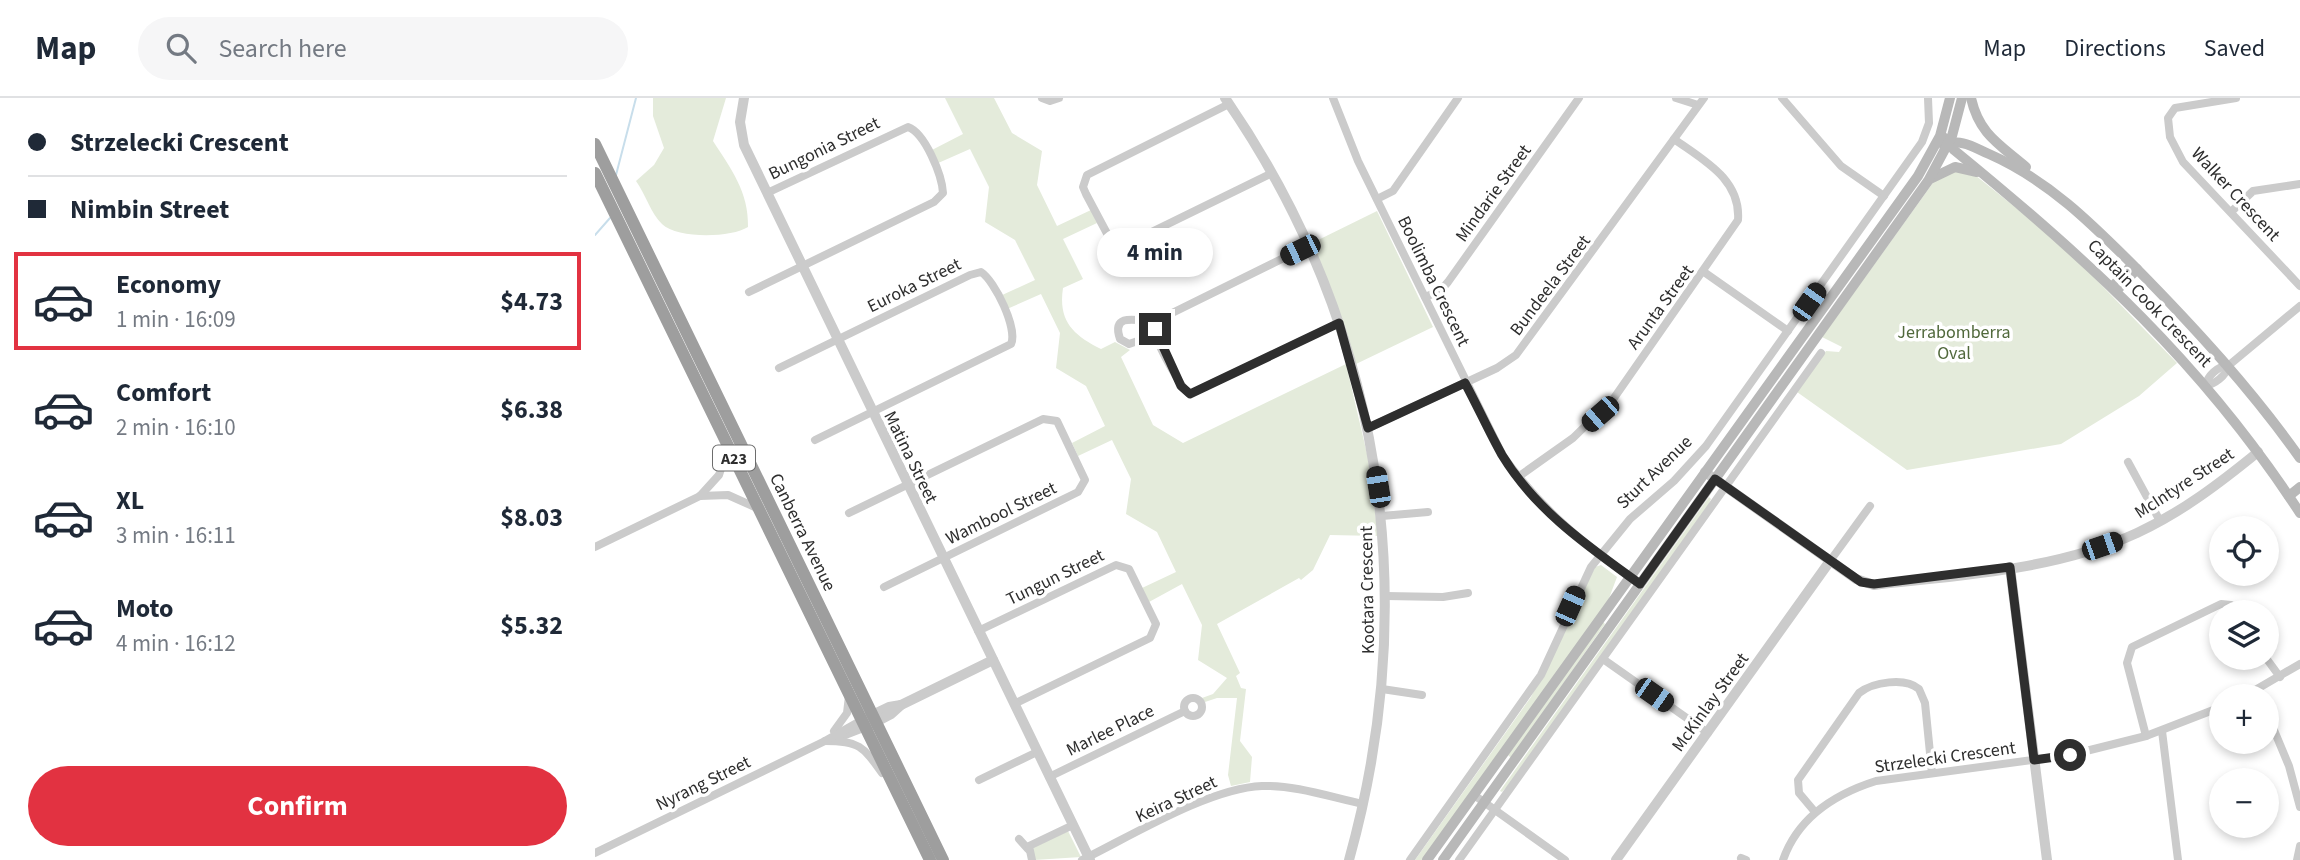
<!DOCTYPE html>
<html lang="en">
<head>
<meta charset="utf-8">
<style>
	body { margin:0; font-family:"Source Sans 3",sans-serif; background:#f6f6f7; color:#1f2937; height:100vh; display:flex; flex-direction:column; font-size:26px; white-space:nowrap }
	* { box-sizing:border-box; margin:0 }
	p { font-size:23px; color:#747a83 }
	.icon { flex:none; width:38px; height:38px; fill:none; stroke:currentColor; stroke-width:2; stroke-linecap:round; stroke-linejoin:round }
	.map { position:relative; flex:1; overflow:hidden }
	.drawer { display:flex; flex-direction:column; background:#fff; width:595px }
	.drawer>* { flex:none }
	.guide { display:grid; align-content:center; height:154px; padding:0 28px; background:#fff }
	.buttons { position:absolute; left:1614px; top:418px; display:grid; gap:14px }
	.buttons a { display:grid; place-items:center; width:70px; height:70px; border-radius:50%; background:#fff; box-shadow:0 4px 10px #0003; font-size:35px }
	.end { position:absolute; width:32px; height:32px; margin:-16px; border:9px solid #2e2e2e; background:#fff; box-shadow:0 0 0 4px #fff }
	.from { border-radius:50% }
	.bubble { position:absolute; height:49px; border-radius:24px; background:#fff; box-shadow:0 4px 10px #0003; font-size:23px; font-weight:700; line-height:49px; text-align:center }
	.car { position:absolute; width:21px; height:42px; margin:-21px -10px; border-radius:9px; box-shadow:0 0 5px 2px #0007; background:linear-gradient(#222 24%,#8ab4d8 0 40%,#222 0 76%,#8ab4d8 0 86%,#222 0) }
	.guide b { display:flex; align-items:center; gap:24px; height:66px; font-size:26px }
	.guide b+b { border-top:2px solid #e0e1e3 }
	.guide i { width:18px; height:18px; background:#1f2937 }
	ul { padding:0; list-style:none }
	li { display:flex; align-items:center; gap:21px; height:98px; margin:0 14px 10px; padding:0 14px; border:4px solid transparent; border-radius:0px }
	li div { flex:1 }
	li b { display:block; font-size:26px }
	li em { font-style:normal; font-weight:700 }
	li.selected { border-color:#e23241 }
	li>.icon { width:63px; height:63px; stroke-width:1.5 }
	.button { display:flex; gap:14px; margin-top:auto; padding:14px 28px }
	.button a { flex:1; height:80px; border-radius:42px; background:#e23241; color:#fff; font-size:28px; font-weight:700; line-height:80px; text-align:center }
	header { display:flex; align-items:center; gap:42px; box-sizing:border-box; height:98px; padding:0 35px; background:#fff; border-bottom:2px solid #e0e1e3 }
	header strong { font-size:33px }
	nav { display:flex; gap:38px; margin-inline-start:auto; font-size:24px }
	.search { width:490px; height:63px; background:#f6f6f7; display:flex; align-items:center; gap:18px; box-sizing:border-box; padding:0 24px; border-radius:38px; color:#747a83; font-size:26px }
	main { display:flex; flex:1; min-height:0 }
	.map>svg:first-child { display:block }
	.green { fill:#e4ebdb }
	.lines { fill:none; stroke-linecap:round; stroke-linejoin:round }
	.stream { stroke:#c8deeb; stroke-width:2 }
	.minor { stroke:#cbcbcb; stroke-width:8 }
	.tertiary { stroke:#cbcbcb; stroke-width:10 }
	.secondary { stroke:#b8b8b8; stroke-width:10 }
	.trunk { stroke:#9e9e9e; stroke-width:12 }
	.route { stroke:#2e2e2e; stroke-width:9 }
	.labels { text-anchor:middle; stroke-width:7; stroke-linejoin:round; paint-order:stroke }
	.shield { fill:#fff; stroke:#6d6d6d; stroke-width:2 }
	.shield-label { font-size:16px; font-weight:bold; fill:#2e2e2e }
	.street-label { font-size:18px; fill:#2e2e2e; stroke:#fff }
	.park-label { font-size:18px; fill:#51693c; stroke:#fff }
</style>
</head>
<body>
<header>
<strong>Map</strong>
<div class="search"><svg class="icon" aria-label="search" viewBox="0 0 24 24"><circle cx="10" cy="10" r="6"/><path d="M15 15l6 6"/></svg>Search here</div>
<nav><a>Map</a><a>Directions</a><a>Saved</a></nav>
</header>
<main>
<section class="drawer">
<div class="guide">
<b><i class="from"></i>Strzelecki Crescent</b>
<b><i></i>Nimbin Street</b>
</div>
<ul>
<li class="selected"><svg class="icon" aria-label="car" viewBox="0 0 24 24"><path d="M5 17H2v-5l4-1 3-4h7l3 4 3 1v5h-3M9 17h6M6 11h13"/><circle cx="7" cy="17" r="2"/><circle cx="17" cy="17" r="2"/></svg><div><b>Economy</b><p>1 min · 16:09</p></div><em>$4.73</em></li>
<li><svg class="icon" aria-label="car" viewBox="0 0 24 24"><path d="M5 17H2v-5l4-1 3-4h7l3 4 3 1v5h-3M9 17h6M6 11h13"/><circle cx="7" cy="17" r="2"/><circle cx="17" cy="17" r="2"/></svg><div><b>Comfort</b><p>2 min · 16:10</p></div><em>$6.38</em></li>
<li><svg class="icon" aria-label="car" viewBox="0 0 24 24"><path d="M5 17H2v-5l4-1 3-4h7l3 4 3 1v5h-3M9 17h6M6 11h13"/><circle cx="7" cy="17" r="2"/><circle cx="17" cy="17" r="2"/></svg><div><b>XL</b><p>3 min · 16:11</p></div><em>$8.03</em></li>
<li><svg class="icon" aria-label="car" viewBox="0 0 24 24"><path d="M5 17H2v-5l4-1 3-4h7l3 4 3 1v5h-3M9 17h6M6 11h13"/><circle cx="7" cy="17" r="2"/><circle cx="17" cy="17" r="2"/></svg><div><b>Moto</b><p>4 min · 16:12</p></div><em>$5.32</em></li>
</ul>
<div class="button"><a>Confirm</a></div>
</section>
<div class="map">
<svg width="1705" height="762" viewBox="0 0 1705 762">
	<rect width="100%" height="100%" fill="#fff"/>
	<!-- green -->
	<g class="green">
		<path d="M58,0H131L118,43C136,71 154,94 153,129C136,140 82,141 67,126C56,116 50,95 41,83L59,67L69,50L58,18Z"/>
		<path d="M350,0H399L417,35L447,53L442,87L462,128L496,112L502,125L468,141L488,181L468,190C463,223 478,237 506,251L520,244L535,252L526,259L558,327L588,345L751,266L773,360L783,438L735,437L718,472L706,482L704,480L622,526L645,575L641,578L646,590L651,591L645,643L657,659L655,684L636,688L633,677L642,600H622L610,604L607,600L618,596L632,580L603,562L607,527L587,486L554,504L547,490L581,474L562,434L531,416L536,381L517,342L483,358L477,345L510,328L491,288L461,270L465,235L446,196L412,211L405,198L440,182L420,142L390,124L394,89L375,51L341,66L335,53L368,36Z"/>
		<path d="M1355,73L1380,77L1445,129L1486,166L1582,265L1544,298L1466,346L1312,372L1202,294L1231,253L1244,254L1247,249L1227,239L1340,82Z"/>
		<path d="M782,113L838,229L761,266L717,145Z"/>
		<path d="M1114,399L1116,401L1113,408L913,688L907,694L905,693Z"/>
		<path d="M1006,467L1022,479L1013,503L827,762H820L936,599L1000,469Z"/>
		<path d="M1007,523L1010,526L916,660L913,657Z"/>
		<path d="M473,733L486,759L439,762L436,755L439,749Z"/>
	</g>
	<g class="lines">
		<!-- stream -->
		<g class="stream">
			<path d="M21,77L41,0"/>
			<path d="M0,137L15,120"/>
		</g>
		<!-- minor -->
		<g class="minor">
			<path d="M447,0L455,3L464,0"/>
			<path d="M738,0L763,63L908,358C947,412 986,444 1040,482"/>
			<path d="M1081,0L1103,7"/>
			<path d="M1187,0L1246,68L1289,98"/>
			<path d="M1641,0L1580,10L1573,20L1575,39L1588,64L1705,188"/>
			<path d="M634,6L492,77L488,89L491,96L516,143L526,149L532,146L677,75"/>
			<path d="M782,101L798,93L863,0"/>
			<path d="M1637,113L1658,93L1705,86"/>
			<path d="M713,148L567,220C563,224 559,228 560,234C561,245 587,292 595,296L744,225"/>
			<path d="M1109,174L1193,233"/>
			<path d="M154,194L339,104L348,95C347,77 330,35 313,29L172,95"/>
			<path d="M830,199L845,193L853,184L984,0"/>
			<path d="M560,237L534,246L525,241C515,212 547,224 562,224"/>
			<path d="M184,270L375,177L386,174C400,183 423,231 416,246L220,342"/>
			<path d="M1610,288C1620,286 1631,278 1633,268L1705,208"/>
			<path d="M1610,288C1613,278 1622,268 1633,268"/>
			<path d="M773,330L902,270L921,257L1109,0"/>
			<path d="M1533,364L1565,423"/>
			<path d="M923,379L978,340L1019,300L1143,122C1146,81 1108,62 1079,41"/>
			<path d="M105,398L133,397L162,410"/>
			<path d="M254,415L448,321L462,323L490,382L483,394L289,489"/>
			<path d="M787,418L833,414"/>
			<path d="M0,449L105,398L124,377L133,349"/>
			<path d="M1235,463L1275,408"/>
			<path d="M791,498L848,499L873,495"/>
			<path d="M383,533L521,467L534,471L561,526L555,540L419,606"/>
			<path d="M1671,560L1685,579"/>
			<path d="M1008,561L1113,635"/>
			<path d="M787,591L827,597"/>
			<path d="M1650,598L1705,566"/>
			<circle cx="598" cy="609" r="9"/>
			<path d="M1671,613L1694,668L1705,709"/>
			<path d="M239,633L252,615L254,598"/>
			<path d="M1567,633L1583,762"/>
			<path d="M1551,638L1532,565L1537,549L1626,506L1636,507L1644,514"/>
			<path d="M240,641L271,629"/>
			<path d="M230,643C264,643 268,648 287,675"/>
			<path d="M454,679L590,613"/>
			<path d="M384,682L442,654"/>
			<path d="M879,697L970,762"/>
			<path d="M1220,714L1204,695L1203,682L1264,595C1278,584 1310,579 1324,591L1330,605L1337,675"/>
			<path d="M424,741L433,751"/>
			<path d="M0,755L230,643L267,622"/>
			<path d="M1146,760L1151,762"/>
			<path d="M437,762L434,748L478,727"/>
			<path d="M487,762C536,738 614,690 667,688C701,687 735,699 768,706"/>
			<path d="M815,762L946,577L996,469L1035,421L1079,383L1111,348L1327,44L1334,25L1333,0"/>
			<path d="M864,762L1226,255"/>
			<path d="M1188,762C1203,719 1240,696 1281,683L1475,657L1551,638L1626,609"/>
			<path d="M1702,762L1705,748"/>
		</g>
		<!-- tertiary -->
		<g class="tertiary">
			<path d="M149,0L145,24L149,47L495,762"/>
			<path d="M630,0C787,227 828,497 754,762"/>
			<path d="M1110,374L1261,481L1279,487C1367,477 1461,472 1542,435C1587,414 1625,385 1663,354"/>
			<path d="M1415,469L1452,762"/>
			<path d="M271,620L294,609L306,607"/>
			<path d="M275,627L296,616L306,607L398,562"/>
			<path d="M1021,762L1235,463"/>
		</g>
		<!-- secondary -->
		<g class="secondary">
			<path d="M1376,0C1384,36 1404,46 1431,69"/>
			<path d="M1350,40L1359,52C1495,163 1608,266 1705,415"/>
			<path d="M1349,48C1365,39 1380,50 1394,56C1453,82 1496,125 1541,170C1600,230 1656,291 1705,360"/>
			<path d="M1335,81L1360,69L1382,74"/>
			<path d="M1518,188L1537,167"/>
			<path d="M1522,192L1542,171"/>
			<path d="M1694,398L1705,389"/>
			<path d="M832,762L1323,78L1345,38L1355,0"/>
			<path d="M848,762L1333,83L1357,38L1367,0"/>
		</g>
		<!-- trunk -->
		<g class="trunk">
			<path d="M0,46L348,762"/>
			<path d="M0,75L335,762"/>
		</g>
	</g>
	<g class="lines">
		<!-- route -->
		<path class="route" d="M560,231L586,288L595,296L744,225L773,330L870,285C883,309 894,334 907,357C941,413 994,449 1045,486L1120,381L1266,484L1279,486L1415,469L1439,662L1475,657"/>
	</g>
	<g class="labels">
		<!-- shield labels -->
		<rect class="shield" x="118" y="347.5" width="42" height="25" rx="5"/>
		<g class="shield-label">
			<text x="139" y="366">A23</text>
		</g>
		<!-- street labels -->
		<g class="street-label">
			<text transform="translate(229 50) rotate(-26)" y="6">Bungonia Street</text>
			<text transform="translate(898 95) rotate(-54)" y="6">Mindarie Street</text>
			<text transform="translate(1641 96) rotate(47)" y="6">Walker Crescent</text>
			<text transform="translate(839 183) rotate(64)" y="6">Boolimba Crescent</text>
			<text transform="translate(319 187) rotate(-26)" y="6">Euroka Street</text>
			<text transform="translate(955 187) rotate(-53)" y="6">Bundeela Street</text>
			<text transform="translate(1555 205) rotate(46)" y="6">Captain Cook Crescent</text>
			<text transform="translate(1065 209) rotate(-54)" y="6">Arunta Street</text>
			<text transform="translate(316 359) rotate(64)" y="6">Matina Street</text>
			<text transform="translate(1059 374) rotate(-44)" y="6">Sturt Avenue</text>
			<text transform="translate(1589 385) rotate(-33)" y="6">McIntyre Street</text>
			<text transform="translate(406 415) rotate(-26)" y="6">Wambool Street</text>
			<text transform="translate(208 434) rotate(64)" y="6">Canberra Avenue</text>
			<text transform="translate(460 479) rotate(-26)" y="6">Tungun Street</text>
			<text transform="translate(772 492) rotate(-91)" y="6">Kootara Crescent</text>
			<text transform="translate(1115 604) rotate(-54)" y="6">McKinlay Street</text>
			<text transform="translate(515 632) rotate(-26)" y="6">Marlee Place</text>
			<text transform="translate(1350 659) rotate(-8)" y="6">Strzelecki Crescent</text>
			<text transform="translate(108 685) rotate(-26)" y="6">Nyrang Street</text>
			<text transform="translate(581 701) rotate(-25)" y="6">Keira Street</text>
		</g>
		<!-- park labels -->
		<g class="park-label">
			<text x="1359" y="240">Jerrabomberra<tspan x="1359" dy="21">Oval</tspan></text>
		</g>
	</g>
</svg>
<div class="buttons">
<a><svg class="icon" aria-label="locate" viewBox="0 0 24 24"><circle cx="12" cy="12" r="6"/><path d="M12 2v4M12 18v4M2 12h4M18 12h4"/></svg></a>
<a><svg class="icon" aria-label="layers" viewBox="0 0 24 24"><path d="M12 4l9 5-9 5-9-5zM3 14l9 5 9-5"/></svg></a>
<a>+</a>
<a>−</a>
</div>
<i class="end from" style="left:1475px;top:657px"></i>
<i class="end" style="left:560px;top:231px"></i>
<div class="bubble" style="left:502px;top:130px;width:116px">4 min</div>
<i class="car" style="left:705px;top:152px;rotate:244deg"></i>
<i class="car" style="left:1214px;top:204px;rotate:35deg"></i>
<i class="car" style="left:1005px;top:316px;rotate:229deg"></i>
<i class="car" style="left:783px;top:389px;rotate:351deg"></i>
<i class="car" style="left:1507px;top:448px;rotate:71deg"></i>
<i class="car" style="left:975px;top:508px;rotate:24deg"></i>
<i class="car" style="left:1059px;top:597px;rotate:125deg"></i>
</div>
</main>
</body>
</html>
